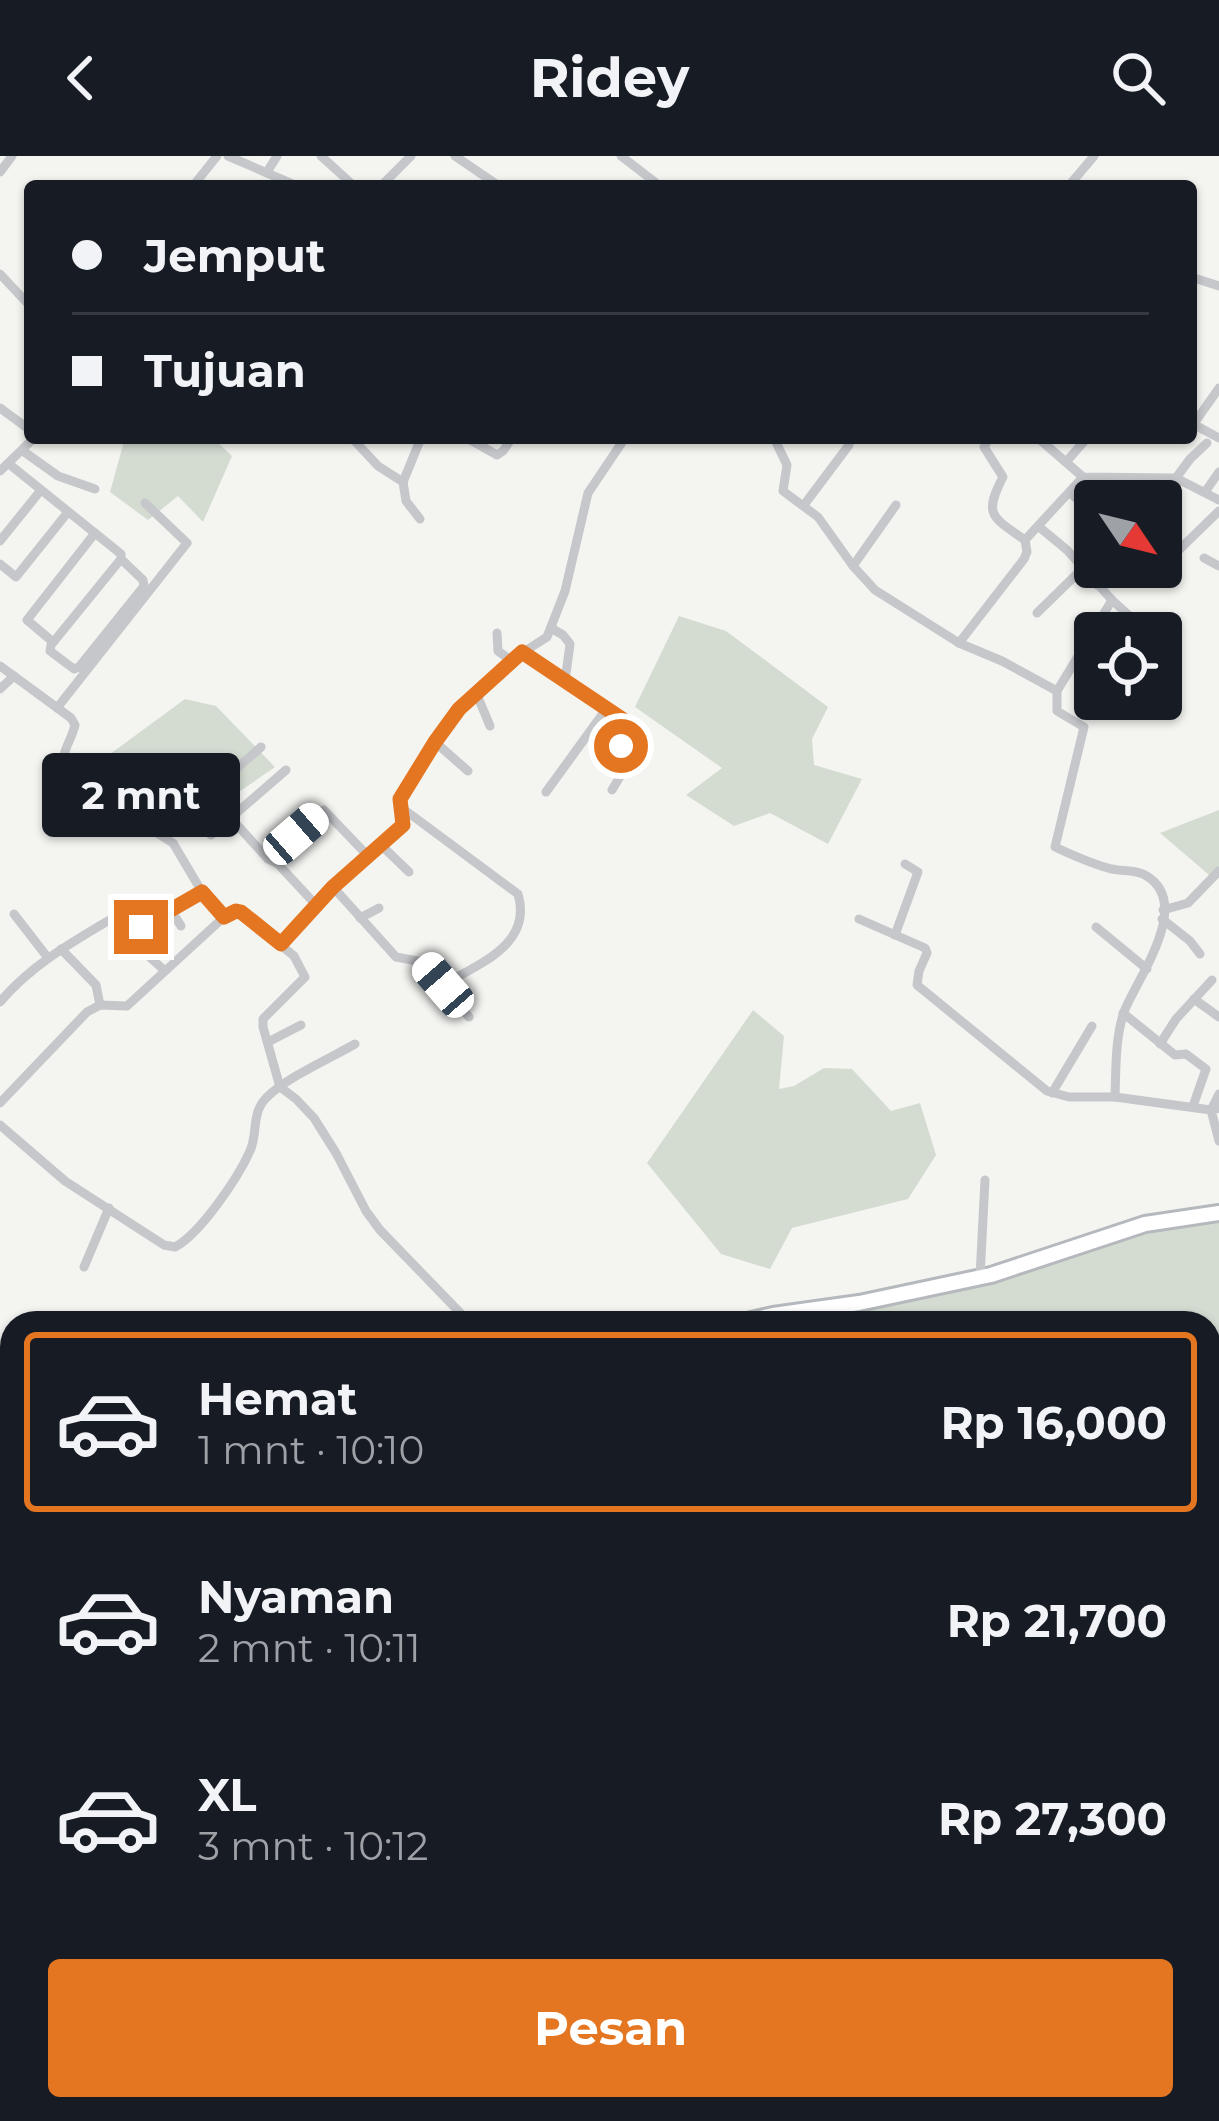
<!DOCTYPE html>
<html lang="id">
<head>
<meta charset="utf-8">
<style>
	body { margin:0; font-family:Montserrat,sans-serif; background:#20242c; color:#f1f3f6; height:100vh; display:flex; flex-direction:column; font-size:45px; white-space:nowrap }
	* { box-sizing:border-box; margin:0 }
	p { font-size:39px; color:#9ea1a6 }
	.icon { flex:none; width:66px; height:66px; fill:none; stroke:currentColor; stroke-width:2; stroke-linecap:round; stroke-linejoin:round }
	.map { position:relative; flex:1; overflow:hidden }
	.sheet { position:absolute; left:0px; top:1155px; width:1221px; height:810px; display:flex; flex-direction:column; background:#171b24; border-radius:36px 36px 0 0; box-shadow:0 3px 9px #0004 }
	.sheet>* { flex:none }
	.guide { position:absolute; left:24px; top:24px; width:1173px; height:264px; border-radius:12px; box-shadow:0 3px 9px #0004; display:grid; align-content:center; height:264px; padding:0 48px; background:#171b24 }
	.needle { width:78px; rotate:125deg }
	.tools { position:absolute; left:1074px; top:324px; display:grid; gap:24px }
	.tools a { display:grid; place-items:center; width:108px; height:108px; border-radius:12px; background:#171b24; box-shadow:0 3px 9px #0004; font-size:60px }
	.end { position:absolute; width:54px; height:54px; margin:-27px; border:15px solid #e57621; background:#fff; box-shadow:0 0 0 6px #fff }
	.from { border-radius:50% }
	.bubble { position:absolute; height:84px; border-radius:12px; background:#171b24; box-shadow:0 3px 9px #0004; font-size:39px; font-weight:700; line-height:84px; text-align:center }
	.car { position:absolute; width:36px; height:72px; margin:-36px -18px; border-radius:15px; box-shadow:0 0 9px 3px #0007; background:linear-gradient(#fff 24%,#345 0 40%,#fff 0 76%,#345 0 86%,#fff 0) }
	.guide b { display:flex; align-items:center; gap:42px; height:114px; font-size:45px }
	.guide b+b { border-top:3px solid #363941 }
	.guide i { width:30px; height:30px; background:#f1f3f6 }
	ul { padding:21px 0 0; list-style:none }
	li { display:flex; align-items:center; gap:36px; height:180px; margin:0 24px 18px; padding:0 24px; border:6px solid transparent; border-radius:12px }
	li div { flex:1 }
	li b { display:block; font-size:45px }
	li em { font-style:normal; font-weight:700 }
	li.on { border-color:#e57621 }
	li>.icon { width:108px; height:108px; stroke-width:1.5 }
	.button { display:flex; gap:24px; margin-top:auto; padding:24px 48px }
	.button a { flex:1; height:138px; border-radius:12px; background:#e57621; color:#fff; font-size:48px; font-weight:700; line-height:138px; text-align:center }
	header { display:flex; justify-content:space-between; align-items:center; height:156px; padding:0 48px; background:#171b24; font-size:54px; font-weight:700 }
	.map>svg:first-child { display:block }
	.green { fill:#d4dcd2 }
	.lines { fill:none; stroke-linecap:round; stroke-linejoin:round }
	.primary-casing { stroke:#b5b8bd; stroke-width:20 }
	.street { stroke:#c5c7cb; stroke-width:9 }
	.primary { stroke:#fff; stroke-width:14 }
	.route { stroke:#e57621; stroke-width:15 }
</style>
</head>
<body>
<header><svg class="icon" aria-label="back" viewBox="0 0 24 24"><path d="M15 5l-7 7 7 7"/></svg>Ridey<svg class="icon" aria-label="search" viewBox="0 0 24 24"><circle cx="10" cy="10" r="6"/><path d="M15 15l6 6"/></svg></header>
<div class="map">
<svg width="1219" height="1965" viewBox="0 0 1219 1965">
	<rect width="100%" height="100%" fill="#f4f5f1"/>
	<!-- green -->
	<g class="green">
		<path d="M125,282H213L232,300L203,366L178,340L148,364L110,336Z"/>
		<path d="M679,460L726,475L828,551L812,583L814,609L862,623L828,688L770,657L734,670L686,639L722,612L635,551Z"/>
		<path d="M185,543L216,550L275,611L207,658L186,646L135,671L108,647L72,626Z"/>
		<path d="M1219,654V720L1215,724L1160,677Z"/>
		<path d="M753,854L784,880L779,933L794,930L824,912L852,913L891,955L920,947L936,999L908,1043L792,1072L770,1113L721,1098L647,1007Z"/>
		<path d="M1219,1056V1342L1209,1350V1167H797L792,1159L1028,1110L1115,1075Z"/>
	</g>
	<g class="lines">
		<defs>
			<g id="primary">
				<path d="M738,1167L773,1159L859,1147L991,1119L1145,1068L1219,1057"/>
				<path d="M0,1746L12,1748"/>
				<path d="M1123,1953L1197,1965"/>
			</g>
		</defs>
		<!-- primary casing -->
		<use href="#primary" class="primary-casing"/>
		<!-- street -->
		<g class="street">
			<path d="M228,0L297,30"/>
			<path d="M321,0L354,30"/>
			<path d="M455,0L499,30"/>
			<path d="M621,0L660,30"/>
			<path d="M0,16L12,0"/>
			<path d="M267,16L277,0"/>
			<path d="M193,30L217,0"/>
			<path d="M381,30L411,0"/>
			<path d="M1077,30L1072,26L1094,0"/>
			<path d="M0,118L30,150"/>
			<path d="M1191,121L1219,130"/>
			<path d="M1219,232L1195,266V269L1219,282"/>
			<path d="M0,252L30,274"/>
			<path d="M352,282L378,310L403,326L406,345L420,363"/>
			<path d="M467,282L497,299L503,295L512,282"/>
			<path d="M774,282L787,309L783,335L818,361L853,410L875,434L959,487L1024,403L1027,396L1025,384L1083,321"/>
			<path d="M989,282L984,291L1003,321C983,359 992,361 1025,384"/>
			<path d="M1038,282L1083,321L1176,322L1219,344"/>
			<path d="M23,295L58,320L95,333"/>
			<path d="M1066,306L1087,282"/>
			<path d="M9,308L121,398V403L143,424L144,430L79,511L74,513L50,495L51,489L121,403"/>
			<path d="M0,315L34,282"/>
			<path d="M1176,322L1190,303L1207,287"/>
			<path d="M403,326L421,282"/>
			<path d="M1205,336L1219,316"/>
			<path d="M1070,337L1095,358"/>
			<path d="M804,349L849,289"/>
			<path d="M1038,370L1067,394L1112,444L1057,535V555L1084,571L1055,691C1072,699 1090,707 1108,712C1120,716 1134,713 1145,719C1195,747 1136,824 1124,856C1115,882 1116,914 1115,941"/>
			<path d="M0,385L41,334"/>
			<path d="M1204,402L1219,410"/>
			<path d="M0,408L16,421L68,356"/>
			<path d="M853,410L896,349"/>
			<path d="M1128,411L1142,423L1148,424L1219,355"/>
			<path d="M1097,429L1117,411"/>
			<path d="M1112,444L1135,465"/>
			<path d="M1037,457L1083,412"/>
			<path d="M551,472L563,479L570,488L565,525"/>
			<path d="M497,477L498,495L512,505"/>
			<path d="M53,486L27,464L95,377"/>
			<path d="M959,487L1002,505L1057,535"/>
			<path d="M522,497L607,552L546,636"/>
			<path d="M0,510L71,562L75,569C71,587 56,602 66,620L173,687L202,736L224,761"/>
			<path d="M0,533L14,520"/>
			<path d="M477,539L490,570"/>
			<path d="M57,552L187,387L145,347"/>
			<path d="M607,552L634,571L621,590L628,607L612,634"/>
			<path d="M435,586L468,615"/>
			<path d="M208,637L268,703L278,708L317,750"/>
			<path d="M195,649L261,591"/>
			<path d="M402,652L518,738C533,789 478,808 443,829"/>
			<path d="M211,679L286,614"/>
			<path d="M381,689L409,716"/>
			<path d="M268,703L324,654L367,699"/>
			<path d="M333,731L396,801L423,806L469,861"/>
			<path d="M171,754L181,770"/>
			<path d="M1163,754L1188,747L1219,715"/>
			<path d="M14,758L48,802"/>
			<path d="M360,762L379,752"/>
			<path d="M859,763L925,792L927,797L919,815L917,829L1047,935L1069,941H1115L1211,954L1219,952"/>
			<path d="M1162,763L1190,785L1200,798"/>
			<path d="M1096,771L1147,813"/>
			<path d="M895,779L918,716L905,708"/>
			<path d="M132,785L164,814"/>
			<path d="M281,788L333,731L403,669L400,643L454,559L522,497L547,481L565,435L588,337L625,282"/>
			<path d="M61,793L96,829L100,849"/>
			<path d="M1194,843L1219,861"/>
			<path d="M0,846C32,808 74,785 116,760L123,759L143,770L202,736"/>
			<path d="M1123,857L1175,899L1186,898L1206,913L1193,950"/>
			<path d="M268,886L301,869"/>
			<path d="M1160,888L1176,863L1212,824"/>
			<path d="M1052,937L1092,870"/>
			<path d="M1219,938L1211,954L1219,985"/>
			<path d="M0,947L87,856L100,849L127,850L224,761L236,755L241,756L294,800L305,821L263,863V871L280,931L296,943L314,962L336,997L366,1055L380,1074L470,1167"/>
			<path d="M0,969L65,1025L164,1089L175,1091C200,1078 238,1022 250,995C258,978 251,958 266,942C287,921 329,903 355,888"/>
			<path d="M84,1111L109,1052"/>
			<path d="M980,1121L985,1024"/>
			<path d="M0,1425L12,1424"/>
			<path d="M1209,1664L1219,1650"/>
			<path d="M1209,1679L1219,1690"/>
			<path d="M1209,1725L1219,1706"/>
			<path d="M0,1797L12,1756"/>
			<path d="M0,1928L12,1931"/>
			<path d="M86,1953L97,1962"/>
			<path d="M483,1953L503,1965"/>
			<path d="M449,1965L459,1953"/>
			<path d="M676,1965L678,1953"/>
			<path d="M812,1965L816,1953"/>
			<path d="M926,1965L928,1953"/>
			<path d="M1041,1965L1043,1953"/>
		</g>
		<!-- primary -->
		<use href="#primary" class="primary"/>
	</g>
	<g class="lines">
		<!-- route -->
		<path class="route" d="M141,771L202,736L224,761L236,755L241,756L281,788L333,731L403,669L400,643L435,586L459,553L522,496L634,571L621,590"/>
	</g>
</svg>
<div class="tools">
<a><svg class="needle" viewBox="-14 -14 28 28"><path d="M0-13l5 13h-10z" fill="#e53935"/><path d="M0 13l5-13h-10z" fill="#9ea1a6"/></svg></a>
<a><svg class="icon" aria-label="locate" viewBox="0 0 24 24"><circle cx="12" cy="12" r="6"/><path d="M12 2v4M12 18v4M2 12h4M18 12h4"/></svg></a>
</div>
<i class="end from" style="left:621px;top:590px"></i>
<i class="end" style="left:141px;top:771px"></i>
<div class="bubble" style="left:42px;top:597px;width:198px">2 mnt</div>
<i class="car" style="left:296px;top:678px;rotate:49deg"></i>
<i class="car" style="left:443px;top:829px;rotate:319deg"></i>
<div class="guide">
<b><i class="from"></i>Jemput</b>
<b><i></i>Tujuan</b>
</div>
<section class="sheet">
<ul>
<li class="on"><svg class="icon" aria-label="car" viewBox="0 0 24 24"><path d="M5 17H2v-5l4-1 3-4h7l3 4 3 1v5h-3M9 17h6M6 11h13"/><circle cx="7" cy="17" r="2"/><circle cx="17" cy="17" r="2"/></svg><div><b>Hemat</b><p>1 mnt · 10:10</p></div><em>Rp 16,000</em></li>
<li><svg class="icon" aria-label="car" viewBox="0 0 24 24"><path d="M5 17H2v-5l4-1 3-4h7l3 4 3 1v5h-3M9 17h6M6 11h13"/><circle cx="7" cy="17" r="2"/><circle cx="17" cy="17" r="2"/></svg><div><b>Nyaman</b><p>2 mnt · 10:11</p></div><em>Rp 21,700</em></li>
<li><svg class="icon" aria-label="car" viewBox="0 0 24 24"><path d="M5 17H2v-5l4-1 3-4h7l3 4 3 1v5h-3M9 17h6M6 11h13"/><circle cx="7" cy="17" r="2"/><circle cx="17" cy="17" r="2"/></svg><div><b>XL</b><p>3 mnt · 10:12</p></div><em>Rp 27,300</em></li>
</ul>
<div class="button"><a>Pesan</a></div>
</section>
</div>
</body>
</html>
